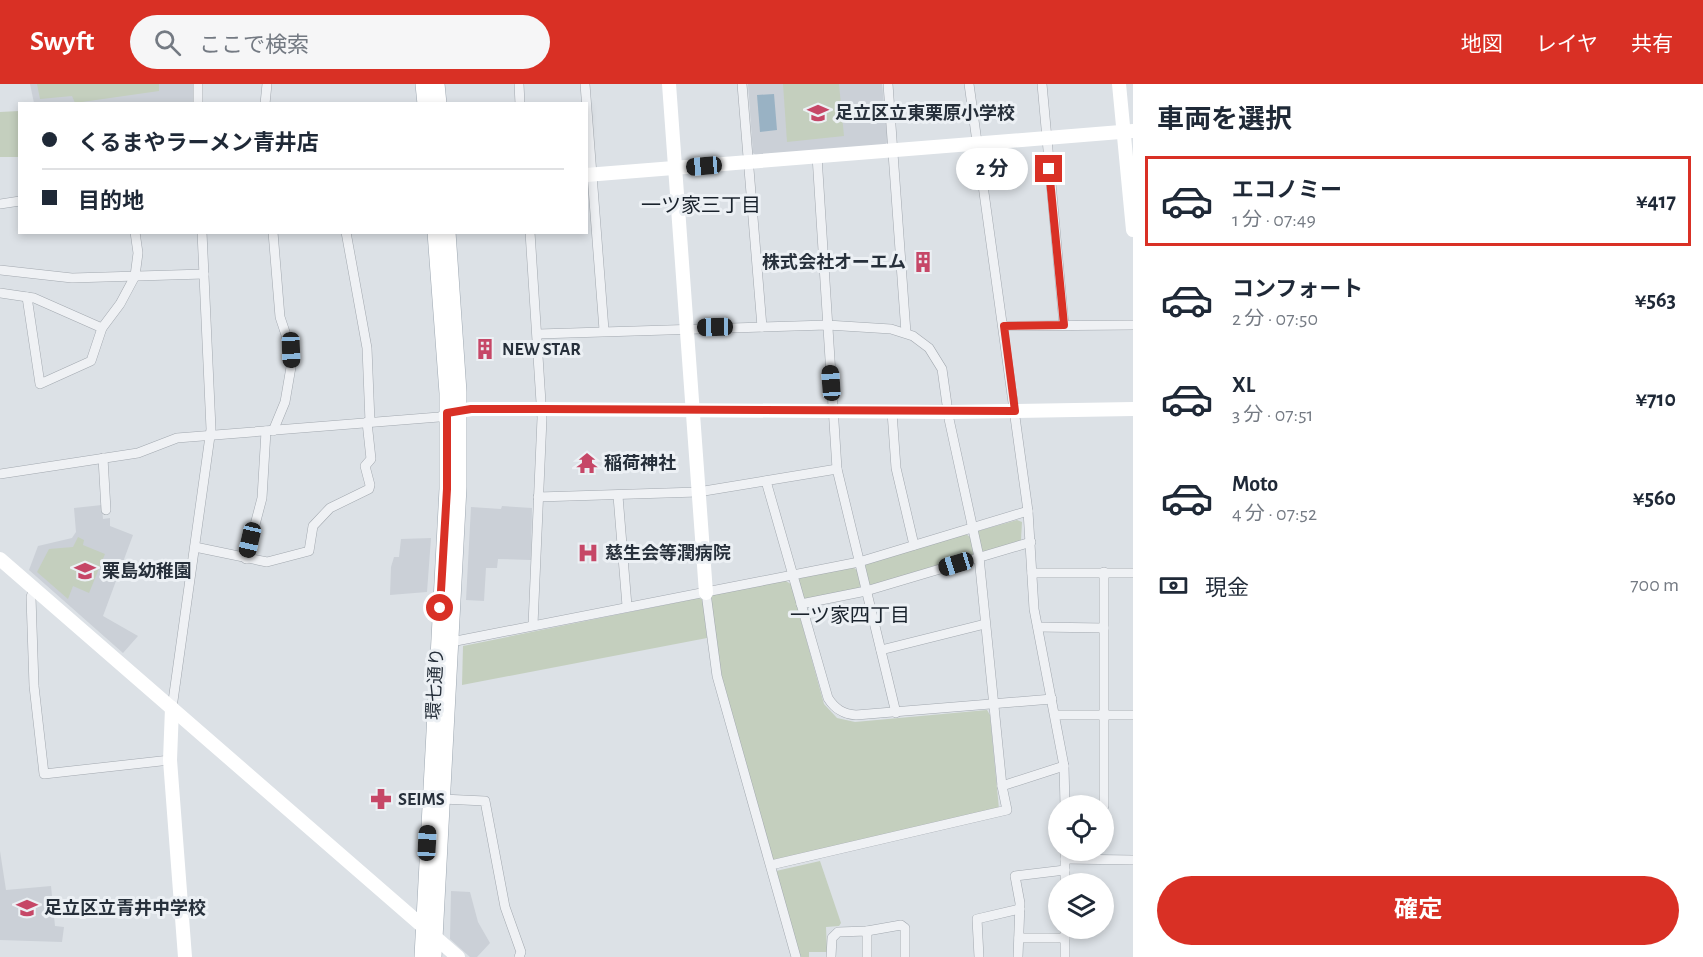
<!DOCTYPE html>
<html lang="ja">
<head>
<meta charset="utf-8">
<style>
	body { margin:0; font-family:"Alegreya Sans","Noto Sans JP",sans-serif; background:#f6f6f7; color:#1f2937; height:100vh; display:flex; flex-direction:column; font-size:22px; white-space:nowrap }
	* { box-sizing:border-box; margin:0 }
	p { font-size:20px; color:#747a83 }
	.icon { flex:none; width:33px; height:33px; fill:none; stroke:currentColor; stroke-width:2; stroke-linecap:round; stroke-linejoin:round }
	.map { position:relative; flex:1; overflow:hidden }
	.drawer { display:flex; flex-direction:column; background:#fff; width:570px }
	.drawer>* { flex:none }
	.banner { position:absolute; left:18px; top:18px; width:570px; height:132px; border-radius:0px; box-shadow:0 3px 9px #0003; display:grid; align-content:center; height:132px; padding:0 24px; background:#fff }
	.tools { position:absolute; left:1048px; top:711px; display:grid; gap:12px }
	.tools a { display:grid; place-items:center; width:66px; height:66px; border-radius:50%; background:#fff; box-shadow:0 3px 9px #0003; font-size:30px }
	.end { position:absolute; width:27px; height:27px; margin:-14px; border:8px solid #d93025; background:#fff; box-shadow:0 0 0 3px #fff }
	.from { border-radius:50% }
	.bubble { position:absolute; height:42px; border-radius:21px; background:#fff; box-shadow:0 3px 9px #0003; font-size:20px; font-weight:700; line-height:42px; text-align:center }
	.car { position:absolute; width:18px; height:36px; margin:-18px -9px; border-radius:8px; box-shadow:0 0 4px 2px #0007; background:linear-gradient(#222 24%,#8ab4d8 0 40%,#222 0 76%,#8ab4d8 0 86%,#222 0) }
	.banner b { display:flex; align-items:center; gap:21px; height:57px; font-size:22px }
	.banner b+b { border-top:2px solid #e0e1e3 }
	.banner i { width:15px; height:15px; background:#1f2937 }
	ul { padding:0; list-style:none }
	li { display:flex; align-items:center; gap:18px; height:90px; margin:0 12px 9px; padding:0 12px; border:3px solid transparent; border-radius:0px }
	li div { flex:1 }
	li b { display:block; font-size:22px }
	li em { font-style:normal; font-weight:700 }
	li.selected { border-color:#d93025 }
	li>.icon { width:54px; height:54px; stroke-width:1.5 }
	h2 { padding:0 24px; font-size:27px; line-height:72px }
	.pay { display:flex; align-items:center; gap:15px; height:66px; padding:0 24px; font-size:22px }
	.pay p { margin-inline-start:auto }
	.primary-button { display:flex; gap:12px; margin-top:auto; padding:12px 24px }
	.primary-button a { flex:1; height:69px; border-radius:36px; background:#d93025; color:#fff; font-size:24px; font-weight:700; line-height:69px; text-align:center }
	header { display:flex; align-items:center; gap:36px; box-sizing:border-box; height:84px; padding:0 30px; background:#d93025; color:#fff }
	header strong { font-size:28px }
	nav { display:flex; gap:33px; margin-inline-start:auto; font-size:21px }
	.search { width:420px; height:54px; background:#f6f6f7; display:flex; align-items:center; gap:15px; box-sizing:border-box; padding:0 21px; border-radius:33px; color:#747a83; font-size:22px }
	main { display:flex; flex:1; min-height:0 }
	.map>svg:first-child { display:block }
	.built { fill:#cbd0d7 }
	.green { fill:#c4cfbe }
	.water { fill:#99b2c4 }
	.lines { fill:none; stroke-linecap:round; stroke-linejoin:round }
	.street-casing { stroke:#a2a8af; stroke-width:10 }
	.primary-casing { stroke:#9da7b1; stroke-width:16 }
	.street { stroke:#eff1f4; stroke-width:9 }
	.secondary { stroke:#fff; stroke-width:14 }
	.primary { stroke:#fff; stroke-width:15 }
	.route { stroke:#d93025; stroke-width:8 }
	.labels { text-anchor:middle; stroke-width:6; stroke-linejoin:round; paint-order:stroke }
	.poi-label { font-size:18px; font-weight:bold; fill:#27303b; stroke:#ecf0f4; text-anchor:start }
	.street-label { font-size:18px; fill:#27303b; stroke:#ecf0f4 }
	.neighbourhood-label { font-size:20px; fill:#19222c; stroke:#ecf0f4 }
</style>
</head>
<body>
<header>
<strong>Swyft</strong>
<div class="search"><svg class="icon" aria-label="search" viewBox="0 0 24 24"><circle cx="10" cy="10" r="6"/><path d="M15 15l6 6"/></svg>ここで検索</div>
<nav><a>地図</a><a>レイヤ</a><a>共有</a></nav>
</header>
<main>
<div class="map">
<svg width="1133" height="873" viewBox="0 0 1133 873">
	<rect width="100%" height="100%" fill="#dce1e6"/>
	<!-- built -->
	<g class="built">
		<path d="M30,0H193L194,18L34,19Z"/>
		<path d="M748,0H882L888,57L885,61L756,71L753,69Z"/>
		<path d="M102,421L103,435L110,434V442L133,451L103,532L138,552L123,569L29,486L38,462L72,454L76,448L74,424Z"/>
		<path d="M502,422L532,424L531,476L498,475L497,484H486L484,517L466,516L471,423L501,425Z"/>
		<path d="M431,454L427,508L390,511L391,483L394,473H399L401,455Z"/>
		<path d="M0,767L6,806L51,802L55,842L64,843L62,858L0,856Z"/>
		<path d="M451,807L470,808L478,838L490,859L477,873H470L450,855Z"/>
	</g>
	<!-- green -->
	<g class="green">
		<path d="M37,0H159V7L75,19L72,12L40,15Z"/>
		<path d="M783,0H839L844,52L787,58Z"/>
		<path d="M19,27V73H0V28Z"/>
		<path d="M1017,436L1022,438L1021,456L985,468L980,466L976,451L978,447Z"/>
		<path d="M966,450L970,453L974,468L971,473L873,502L868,499L864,484L867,479Z"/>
		<path d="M78,453L84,456L83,461L105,470L89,509L73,502L68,515L37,488L49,465L73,463Z"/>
		<path d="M853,483L858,487L861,501L858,505L806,516L801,513L797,498L801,493Z"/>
		<path d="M784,496L791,500L824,620L837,634L855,638L987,626L990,631L999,725L772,777L720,593L710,515L712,511Z"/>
		<path d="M699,514L703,516L707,554L462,601L463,562Z"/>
		<path d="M820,777L841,839L839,842L826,843L827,868H809V873H799L776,787Z"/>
	</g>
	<!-- water -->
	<path class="water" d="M774,10L777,46L760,48L757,11Z"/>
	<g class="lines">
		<defs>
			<g id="street">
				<path d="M198,0V20"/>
				<path d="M519,0L520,20"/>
				<path d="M585,0L604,246"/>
				<path d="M742,0L762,243"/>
				<path d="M888,0L906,249"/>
				<path d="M969,0L1028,427L1034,525L1064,682L1065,722"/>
				<path d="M1042,0L1064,241"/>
				<path d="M265,20L267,0"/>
				<path d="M817,72L837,385L896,629"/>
				<path d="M0,120L20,117"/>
				<path d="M273,148L280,233L291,266V283L285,318L273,347"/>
				<path d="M346,148L367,264L370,338"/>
				<path d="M530,148L542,334L533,541"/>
				<path d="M0,186L72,194L204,190"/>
				<path d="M0,209L34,214L102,244"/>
				<path d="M27,213L40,300L91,277L102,244L120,220L135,192L138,169L135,148"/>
				<path d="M1003,242L1133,241"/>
				<path d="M538,250L827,241L891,245L913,252L929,264L942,285L949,335L979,473L1002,702L1007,726L771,781"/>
				<path d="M892,328L896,384L914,461"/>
				<path d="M103,374L106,426"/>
				<path d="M0,390L138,369L177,354L439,333L448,329"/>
				<path d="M766,397L828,614C835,625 843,630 856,631L1052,615"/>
				<path d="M618,412L627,522"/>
				<path d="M538,413L698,408L837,385"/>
				<path d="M195,463L267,478L309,467L313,442L330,424L369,405L370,401L365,382L371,375L367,338"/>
				<path d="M246,475L262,414L266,347"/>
				<path d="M1032,489H1133"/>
				<path d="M34,504L31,513L34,602L44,690L170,676"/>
				<path d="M706,509L717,592L796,873"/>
				<path d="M801,520L866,507L1031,458"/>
				<path d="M1038,543L1104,544"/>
				<path d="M451,558L859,478L1028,427"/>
				<path d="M881,566L985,540"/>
				<path d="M172,624L211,345L202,148"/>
				<path d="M1055,631H1133"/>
				<path d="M1002,702L1064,682"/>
				<path d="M442,715L485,717L505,823L521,868L519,873"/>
				<path d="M1104,722V488"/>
				<path d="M1065,766V800"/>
				<path d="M1065,775L1133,776"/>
				<path d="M867,847L901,841L905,844V873"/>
				<path d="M1019,854H1065"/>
				<path d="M831,873L832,854L838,848L867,847V873"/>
				<path d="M979,873L977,835L1020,825"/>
				<path d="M1018,873L1020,819L1015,792L1065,786"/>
				<path d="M1065,873V844"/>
			</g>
			<g id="primary">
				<path d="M423,0L425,20"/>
				<path d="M437,0L439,20"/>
				<path d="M422,873L447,405V309L435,148"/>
				<path d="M434,873L459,403V308L448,148"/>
			</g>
		</defs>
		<!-- street casing -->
		<use href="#street" class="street-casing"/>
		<!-- primary casing -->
		<use href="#primary" class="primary-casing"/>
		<!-- street -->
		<use href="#street" class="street"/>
		<!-- secondary -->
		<g class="secondary">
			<path d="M669,0L706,509"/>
			<path d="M1119,0L1133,146"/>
			<path d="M586,91L1133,47"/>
			<path d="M449,329L471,325H542L949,328L1133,325"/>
			<path d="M0,475L458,873"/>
			<path d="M172,624L170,676L185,873"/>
		</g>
		<!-- primary -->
		<use href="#primary" class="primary"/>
	</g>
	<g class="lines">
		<!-- route -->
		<path class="route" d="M440,524L447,405V329L471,325H542L1015,327L1004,242L1064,241L1049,85"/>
	</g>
	<!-- icons -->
	<defs>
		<symbol id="school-bare" viewBox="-9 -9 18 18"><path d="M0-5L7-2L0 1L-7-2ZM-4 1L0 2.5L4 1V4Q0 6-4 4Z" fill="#c64767" stroke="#ecf0f4" stroke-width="2.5" paint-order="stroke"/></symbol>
		<symbol id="building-bare" viewBox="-9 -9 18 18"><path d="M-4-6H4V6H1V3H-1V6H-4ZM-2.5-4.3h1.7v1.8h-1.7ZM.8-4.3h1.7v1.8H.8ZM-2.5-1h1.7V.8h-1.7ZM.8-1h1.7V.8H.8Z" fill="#c64767" stroke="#ecf0f4" stroke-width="2.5" paint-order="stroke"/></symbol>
		<symbol id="temple-bare" viewBox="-9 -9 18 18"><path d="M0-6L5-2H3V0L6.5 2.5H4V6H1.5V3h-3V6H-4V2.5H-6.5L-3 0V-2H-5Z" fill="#c64767" stroke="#ecf0f4" stroke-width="2.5" paint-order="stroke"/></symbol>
		<symbol id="hospital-bare" viewBox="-9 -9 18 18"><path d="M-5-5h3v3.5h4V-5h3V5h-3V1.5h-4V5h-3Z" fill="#c64767" stroke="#ecf0f4" stroke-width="2.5" paint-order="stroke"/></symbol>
		<symbol id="pharmacy-bare" viewBox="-9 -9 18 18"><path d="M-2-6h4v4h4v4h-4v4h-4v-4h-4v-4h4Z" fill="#c64767" stroke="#ecf0f4" stroke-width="2.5" paint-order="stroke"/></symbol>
	</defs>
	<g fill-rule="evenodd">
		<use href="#school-bare" x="803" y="14" width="30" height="30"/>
		<use href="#building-bare" x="908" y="163" width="30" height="30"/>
		<use href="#building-bare" x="470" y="250" width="30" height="30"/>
		<use href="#temple-bare" x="572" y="364" width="30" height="30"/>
		<use href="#hospital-bare" x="573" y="454" width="30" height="30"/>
		<use href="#school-bare" x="70" y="472" width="30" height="30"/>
		<use href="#pharmacy-bare" x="366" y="700" width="30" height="30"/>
		<use href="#school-bare" x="12" y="809" width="30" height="30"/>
	</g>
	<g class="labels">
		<!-- poi labels -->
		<g class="poi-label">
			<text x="835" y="35">足立区立東栗原小学校</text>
			<text x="906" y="184" text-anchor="end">株式会社オーエム</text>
			<text x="502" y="271">NEW STAR</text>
			<text x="604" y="385">稲荷神社</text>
			<text x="605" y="475">慈生会等潤病院</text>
			<text x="102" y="493">栗島幼稚園</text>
			<text x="398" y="721">SEIMS</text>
			<text x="44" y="830">足立区立青井中学校</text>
		</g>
		<!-- street labels -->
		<g class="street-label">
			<text transform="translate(435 600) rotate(-87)" y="6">環七通り</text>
		</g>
		<!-- neighbourhood labels -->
		<g class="neighbourhood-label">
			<text x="701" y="128">一ツ家三丁目</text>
			<text x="850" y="538">一ツ家四丁目</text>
		</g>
	</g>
</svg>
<div class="tools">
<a><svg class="icon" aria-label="locate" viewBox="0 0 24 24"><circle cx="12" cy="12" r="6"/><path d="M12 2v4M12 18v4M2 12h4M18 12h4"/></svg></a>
<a><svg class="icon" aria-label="layers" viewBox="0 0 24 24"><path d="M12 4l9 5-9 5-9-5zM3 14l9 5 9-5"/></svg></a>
</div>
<i class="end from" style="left:440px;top:524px"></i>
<i class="end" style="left:1049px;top:85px"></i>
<div class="bubble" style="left:956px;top:64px;width:72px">2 分</div>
<i class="car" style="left:704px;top:82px;rotate:265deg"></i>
<i class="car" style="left:715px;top:243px;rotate:269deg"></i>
<i class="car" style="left:291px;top:266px;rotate:178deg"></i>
<i class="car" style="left:831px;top:299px;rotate:356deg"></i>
<i class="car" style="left:250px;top:456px;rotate:193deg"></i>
<i class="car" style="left:956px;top:480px;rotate:253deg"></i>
<i class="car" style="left:427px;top:759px;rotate:3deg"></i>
<div class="banner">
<b><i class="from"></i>くるまやラーメン青井店</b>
<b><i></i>目的地</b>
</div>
</div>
<section class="drawer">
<h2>車両を選択</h2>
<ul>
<li class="selected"><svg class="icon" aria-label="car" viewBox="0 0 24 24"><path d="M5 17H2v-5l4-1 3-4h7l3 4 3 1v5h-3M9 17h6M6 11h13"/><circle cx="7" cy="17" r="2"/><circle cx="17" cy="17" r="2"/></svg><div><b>エコノミー</b><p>1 分 · 07:49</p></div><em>¥417</em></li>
<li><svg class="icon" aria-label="car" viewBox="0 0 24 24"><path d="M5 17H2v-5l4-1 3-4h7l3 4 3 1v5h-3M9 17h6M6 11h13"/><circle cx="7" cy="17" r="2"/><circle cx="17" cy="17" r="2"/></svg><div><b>コンフォート</b><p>2 分 · 07:50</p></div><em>¥563</em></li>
<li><svg class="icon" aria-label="car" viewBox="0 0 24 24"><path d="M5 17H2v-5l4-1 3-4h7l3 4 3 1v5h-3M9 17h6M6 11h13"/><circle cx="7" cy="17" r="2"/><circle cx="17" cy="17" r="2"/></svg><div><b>XL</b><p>3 分 · 07:51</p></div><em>¥710</em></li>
<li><svg class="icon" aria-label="car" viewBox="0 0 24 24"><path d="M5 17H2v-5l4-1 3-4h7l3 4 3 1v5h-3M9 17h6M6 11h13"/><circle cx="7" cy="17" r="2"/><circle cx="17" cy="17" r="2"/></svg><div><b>Moto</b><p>4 分 · 07:52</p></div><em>¥560</em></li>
</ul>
<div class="pay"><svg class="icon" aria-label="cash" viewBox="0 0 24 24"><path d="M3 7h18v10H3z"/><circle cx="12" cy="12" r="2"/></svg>現金<p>700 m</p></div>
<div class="primary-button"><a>確定</a></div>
</section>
</main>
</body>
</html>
